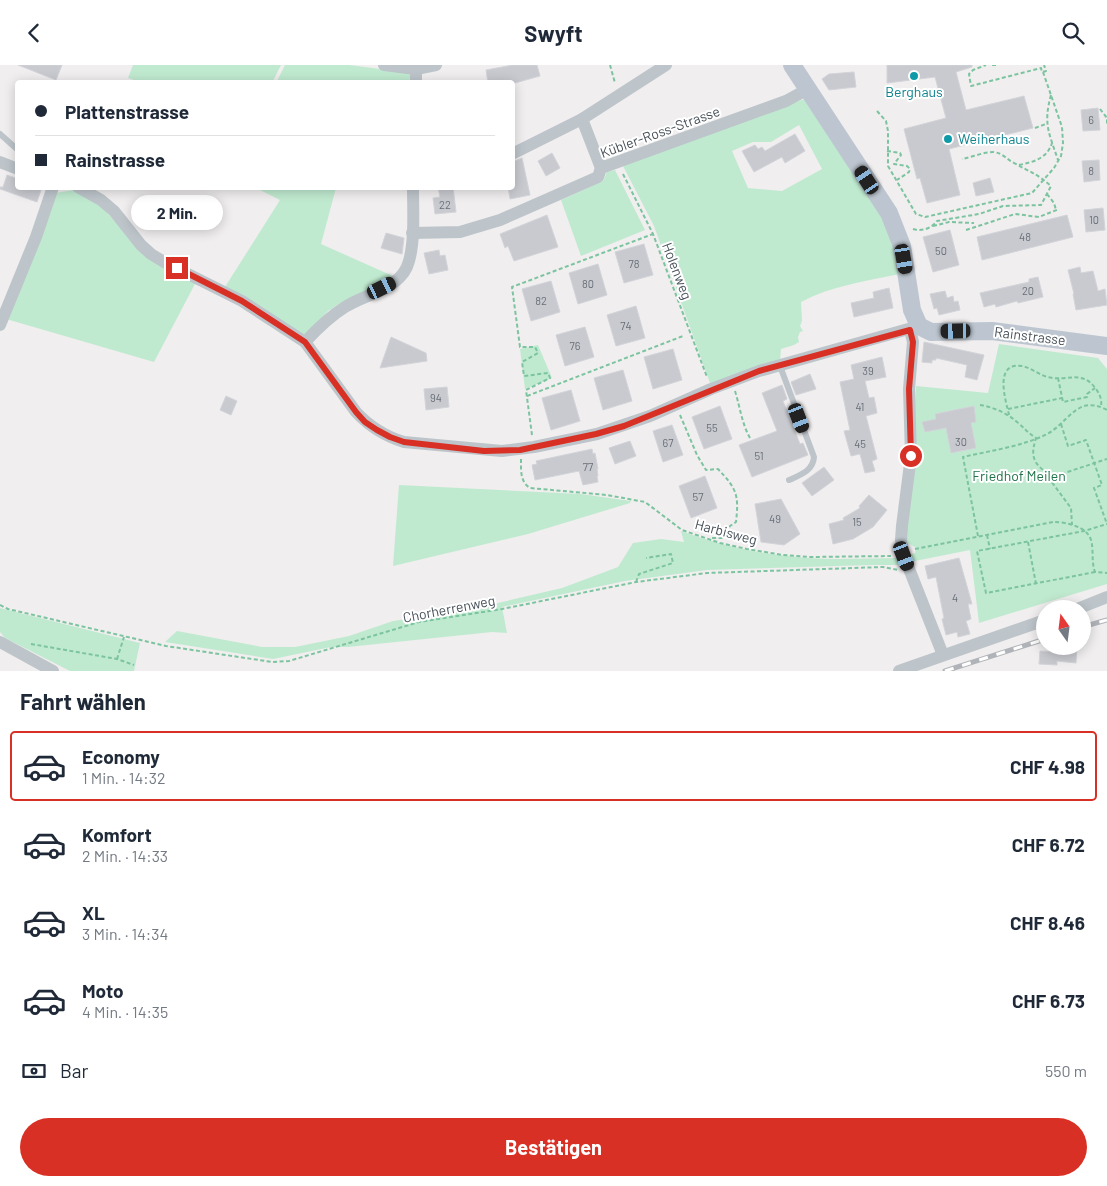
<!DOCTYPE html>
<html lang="de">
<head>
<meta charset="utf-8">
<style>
	body { margin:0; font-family:Barlow,sans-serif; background:#f6f6f7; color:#1f2937; height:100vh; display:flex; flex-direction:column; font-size:19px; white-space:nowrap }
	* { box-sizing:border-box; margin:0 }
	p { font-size:16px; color:#747a83 }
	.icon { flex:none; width:28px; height:28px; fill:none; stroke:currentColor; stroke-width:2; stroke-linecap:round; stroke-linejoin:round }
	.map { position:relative; height:606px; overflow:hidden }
	.details { display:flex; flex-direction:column; background:#fff; flex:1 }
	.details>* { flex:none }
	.banner { position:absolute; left:15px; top:15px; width:500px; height:110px; border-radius:5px; box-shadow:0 2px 12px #0003; display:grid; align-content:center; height:110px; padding:0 20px; background:#fff }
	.needle { width:32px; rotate:346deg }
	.controls { position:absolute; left:1036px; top:535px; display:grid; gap:10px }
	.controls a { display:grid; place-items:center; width:55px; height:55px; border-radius:50%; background:#fff; box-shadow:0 2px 12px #0003; font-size:25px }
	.end { position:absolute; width:22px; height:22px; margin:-11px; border:6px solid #d93025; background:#fff; box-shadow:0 0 0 2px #fff }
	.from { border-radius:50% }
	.bubble { position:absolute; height:35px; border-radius:18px; background:#fff; box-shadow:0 2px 12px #0003; font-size:16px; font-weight:700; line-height:35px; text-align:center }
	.car { position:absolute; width:15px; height:30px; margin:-15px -8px; border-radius:6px; box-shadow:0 0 4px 1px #0007; background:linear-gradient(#222 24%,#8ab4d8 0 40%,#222 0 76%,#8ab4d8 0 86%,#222 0) }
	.banner b { display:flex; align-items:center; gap:18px; height:48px; font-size:19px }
	.banner b+b { border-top:1px solid #e0e1e3 }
	.banner i { width:12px; height:12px; background:#1f2937 }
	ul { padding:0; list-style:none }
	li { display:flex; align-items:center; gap:15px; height:70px; margin:0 10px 8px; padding:0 10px; border:2px solid transparent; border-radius:5px }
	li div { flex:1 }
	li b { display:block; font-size:19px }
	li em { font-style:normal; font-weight:700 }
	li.selected { border-color:#d93025 }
	li>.icon { width:45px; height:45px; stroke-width:1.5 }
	h2 { padding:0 20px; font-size:22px; line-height:60px }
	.pay { display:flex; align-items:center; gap:12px; height:55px; padding:0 20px; font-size:19px }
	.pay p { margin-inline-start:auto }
	.action { display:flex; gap:10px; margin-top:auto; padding:10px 20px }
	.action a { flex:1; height:58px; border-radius:30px; background:#d93025; color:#fff; font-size:20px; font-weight:700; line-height:58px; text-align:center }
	header { display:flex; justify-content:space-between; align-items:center; height:65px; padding:0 20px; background:#fff; font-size:22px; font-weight:700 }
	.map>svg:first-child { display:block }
	.green { fill:#c0ead0; fill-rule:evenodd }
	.building { fill:#c9cad0; stroke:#d2d4d9 }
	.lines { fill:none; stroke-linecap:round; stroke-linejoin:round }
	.path { stroke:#7cc4a0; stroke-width:2; stroke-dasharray:4 2.5; stroke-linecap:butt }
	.lane { stroke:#bdc5cb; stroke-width:6 }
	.street { stroke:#bdc5cb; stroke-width:12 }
	.secondary { stroke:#bdc6d0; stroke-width:18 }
	.rail-casing { stroke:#b0b3b7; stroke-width:5 }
	.rail { stroke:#fff; stroke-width:3; stroke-dasharray:9; stroke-linecap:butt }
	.route { stroke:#d93025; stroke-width:6 }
	.culture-dot { fill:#0f9aa8; stroke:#fff; stroke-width:2 }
	.labels { text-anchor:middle; stroke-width:4; stroke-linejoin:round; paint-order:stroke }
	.number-label { font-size:11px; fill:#686f77 }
	.culture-label { font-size:14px; fill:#0d838f; stroke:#fff }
	.street-label { font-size:14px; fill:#485159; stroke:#fff }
	.park-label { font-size:14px; fill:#207249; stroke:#fff }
</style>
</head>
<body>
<header><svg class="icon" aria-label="back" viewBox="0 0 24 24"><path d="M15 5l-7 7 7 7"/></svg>Swyft<svg class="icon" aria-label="search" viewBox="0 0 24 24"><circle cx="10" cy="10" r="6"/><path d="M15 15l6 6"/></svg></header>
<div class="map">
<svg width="1107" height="606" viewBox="0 0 1107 606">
	<rect width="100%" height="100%" fill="#f0eeee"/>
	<!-- green -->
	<g class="green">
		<path d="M133,0H281L272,18L140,17L128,13Z"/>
		<path d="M285,0H349L412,8L411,17L276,18Z"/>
		<path d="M804,34L880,149L895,181L900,209C866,216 831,221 801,237L802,256L800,261L803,266L800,267L798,272L799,277L794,280L781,284L780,297L711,321L654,161L623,101ZM799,60L822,104L782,126L748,123L732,86L753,77H771Z"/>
		<path d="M615,105L645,165L581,191L561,135L603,116L607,107Z"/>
		<path d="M256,123H336L321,179L395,212L339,239L328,246L304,272L225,222L280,135Z"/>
		<path d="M74,125L99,139L150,194L196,217L154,297L6,254L55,128Z"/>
		<path d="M999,279L1098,293L1107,304V519L979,558L970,485L910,497V490L915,488L916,483L908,478L906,471L916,321L988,328Z"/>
		<path d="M538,280L552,313L525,324L520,284Z"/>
		<path d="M399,420L581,429L631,436L630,438L528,469L393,501Z"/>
		<path d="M681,466C722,481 764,490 808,493C838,495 870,493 900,493L901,500H872L707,505L625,516L502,542L507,568L492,567L348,582H331L273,594L165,577L177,566L262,582H295L349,571L393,556L472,544L562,523L618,502L633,478L661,474L684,477Z"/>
		<path d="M0,543L140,578L134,606H70L5,573L0,567Z"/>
	</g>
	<!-- building -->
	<g class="building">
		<path d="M18,0H62L56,15Z"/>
		<path d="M513,0H537L540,11L515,18H488L486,5Z"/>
		<path d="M887,0H972V2L956,7L966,45L1024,31L1033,63L949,84L960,130L927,138L920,113L917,114L904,64L946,53L935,12L887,18Z"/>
		<path d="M854,7L856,22L829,25L822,14L829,9Z"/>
		<path d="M1098,43L1100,65L1083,66L1081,45Z"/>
		<path d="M795,69L805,86L785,98L782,92L754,107L742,86L755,80L758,84L762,82L765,86Z"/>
		<path d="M552,88L560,103L546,111L538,96Z"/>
		<path d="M522,93L530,130L510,134L508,122H512V97Z"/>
		<path d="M1099,95L1100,115L1084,117L1082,96Z"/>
		<path d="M7,110L18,114V122H42L37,137L0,124V122H3Z"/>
		<path d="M990,113L994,127L976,131L973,118Z"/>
		<path d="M438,122H453L456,147L435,149L433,133L440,132Z"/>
		<path d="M1103,143L1105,165L1086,167L1084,145Z"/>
		<path d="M547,150L558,182L514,196L508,181L505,183L500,169Z"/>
		<path d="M1067,150L1073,172L982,195L977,172Z"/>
		<path d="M950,165L959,200L933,207L923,172Z"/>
		<path d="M386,168L404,173L402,189L381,183Z"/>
		<path d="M644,179L653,210L624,218L615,187Z"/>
		<path d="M439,185L440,191L445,190L448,205L429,209L424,188Z"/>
		<path d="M598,199L607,230L578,239L569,208Z"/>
		<path d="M1080,202L1081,208L1093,206L1098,226L1105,224L1107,240L1076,245L1073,229H1074L1068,205Z"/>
		<path d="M1038,212L1043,232L1018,238L1017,236L996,242L995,239L984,242L980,228L1029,217V214Z"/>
		<path d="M551,216L560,247L531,256L522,224Z"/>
		<path d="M889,223L893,243L854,252L851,238L874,233L873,227Z"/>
		<path d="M945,226L947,233L953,231L954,237L958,236L960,245L939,250L937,243L934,244L930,229Z"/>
		<path d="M636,241L645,273L616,281L607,250Z"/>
		<path d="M585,262L594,292L565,301L556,270Z"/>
		<path d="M391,272L426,288L427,296L380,303Z"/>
		<path d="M924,277L984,290L977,315L965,312L967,300L936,293V295H932V298L922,297Z"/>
		<path d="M673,284L682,315L653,324L644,292Z"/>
		<path d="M882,292L886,312L865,316L869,333L874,332L877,348L866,351L877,394L872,396L875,406L865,408L860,389L851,391L844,366L850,365L840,317L854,314L851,300Z"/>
		<path d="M623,305L632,336L603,345L594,313Z"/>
		<path d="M810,309L816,324L796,330L791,317Z"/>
		<path d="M782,320L787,334L783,336L800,379L803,378L808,390L752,412L739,380L777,366L762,328Z"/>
		<path d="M447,322L449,342L426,345L424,324Z"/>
		<path d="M571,325L580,356L551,365L542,333Z"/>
		<path d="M226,331L237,336L231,350L220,345Z"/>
		<path d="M720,341L732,374L704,384L692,352Z"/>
		<path d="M974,341L976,357L971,358L976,383L951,388L946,363L925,367L922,357L936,354L935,349Z"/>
		<path d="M672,360L683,390L663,397L653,366Z"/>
		<path d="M630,376L636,391L615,399L609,383Z"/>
		<path d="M592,384L593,389L595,388L598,404H597L598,411H597L598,417L583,420L579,406L535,415L532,400L537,399L536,396Z"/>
		<path d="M824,402L834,415L812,431L802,418Z"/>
		<path d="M705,411L717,443L691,453L679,421Z"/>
		<path d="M869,430L887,445L873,462L853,474L833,479L829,459L844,455L843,453L860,443L859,441Z"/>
		<path d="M781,434L800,469L784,480L761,477L755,439Z"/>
		<path d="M959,493L972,539H968L971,554L966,556L970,569L958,572L957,567L946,570L942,554L944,553L936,512L928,514L925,501Z"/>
		<path d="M1066,582L1077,583L1076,598L1057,596V600L1039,599L1040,586L1058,587V585L1066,586Z"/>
	</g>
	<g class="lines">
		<!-- path -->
		<g class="path">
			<path d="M610,0L615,18"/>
			<path d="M992,0H998"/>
			<path d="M1043,7L1046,6L1044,0"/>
			<path d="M1051,30C1043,59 1049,68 1058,95"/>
			<path d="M1100,44L1107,53V61"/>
			<path d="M877,46L886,56L888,66V101L916,149L925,152L1032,128L1054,103L1061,91L1063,78L1062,62L1043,7H1042L1041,3L971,21L969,9L973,5L986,0"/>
			<path d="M1035,63L1046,59"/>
			<path d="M887,86L900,88L901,90L894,99L907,101L910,104L909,107L897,115"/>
			<path d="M1019,100C1033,97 1047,94 1052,78"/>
			<path d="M623,109L653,169L707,312"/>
			<path d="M1047,129L1054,138L1056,145"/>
			<path d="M933,161L949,157L974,158"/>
			<path d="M913,164C922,167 932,163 937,156L979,149L1003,141L1041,140L1051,121C1036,108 1030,107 1014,98C1006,94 1003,88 993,87C984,87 972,92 962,94"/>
			<path d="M966,165L1015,149L1039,152L1059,144"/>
			<path d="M1058,313L1063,337L1087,332V329L1095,323"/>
			<path d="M735,326C740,342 742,359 750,373"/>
			<path d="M527,331L683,271"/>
			<path d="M980,340C993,342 1007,348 1017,357C1024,363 1028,368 1036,373C1032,386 1031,395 1042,404L1071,443L1072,460"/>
			<path d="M1008,344L1062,333"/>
			<path d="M680,350L697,390L706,405L718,404C737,424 739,430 736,457L730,461L729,471L722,473H711L710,475"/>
			<path d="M1009,350C1006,336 993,297 1022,301C1031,303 1038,309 1047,312C1067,317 1082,304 1096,324C1100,330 1102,334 1101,342"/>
			<path d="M1061,359L1068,381L1086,375L1102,420L1094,423L1107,459"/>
			<path d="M532,370L526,325L550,313L548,308L524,311L522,297L538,288L535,282H520L512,222L653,169"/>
			<path d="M521,394C521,405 520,417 530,423L607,430L645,437L682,465L720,478L747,484L783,490L811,492L891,491"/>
			<path d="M1049,413L1107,394"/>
			<path d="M987,470L990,484"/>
			<path d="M978,471L963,392C989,386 1024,381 1047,369C1061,362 1070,346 1084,341C1092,339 1100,341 1107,345"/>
			<path d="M1028,477L1036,519"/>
			<path d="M915,484L1053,457C1065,457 1087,461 1091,475C1094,486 1091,496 1095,507L1107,508"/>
			<path d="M1095,507L986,528L977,486L1084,466L1107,459"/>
			<path d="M636,517L639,509L673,498L671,489L646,493"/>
			<path d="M0,540L8,544L166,581L272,597L289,596L419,557L502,544L636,517L707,508L883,502L898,505"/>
			<path d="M31,579L117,594L134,600"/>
			<path d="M117,594L124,572"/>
		</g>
		<!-- lane -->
		<g class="lane">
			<path d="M0,69L18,85"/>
			<path d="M780,301L814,392C813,406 800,410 789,415"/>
		</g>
		<!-- street -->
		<g class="street">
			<path d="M384,0L416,4L436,0"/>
			<path d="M416,18V4"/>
			<path d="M582,54L601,103"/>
			<path d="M512,89L582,54L666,0"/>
			<path d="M0,97L18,104"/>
			<path d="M78,122L101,135L114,146L141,180L151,189L164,197L242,236L305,277L356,347C370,362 384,371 404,377L502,386L534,382L597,369L650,351L711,324L759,306L919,261"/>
			<path d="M412,168L460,167L500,155L598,112L601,103L786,36L808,24"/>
			<path d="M0,260L36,172L53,122"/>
			<path d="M910,265L913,277L909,324L911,391L902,461L901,475L904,491L943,590"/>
			<path d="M305,277C317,264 329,252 345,242C367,228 402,224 409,196C415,175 413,145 413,122"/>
			<path d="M1077,544L1107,532"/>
			<path d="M0,577L53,606"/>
			<path d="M899,606L1045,555"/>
		</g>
		<!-- secondary -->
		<path class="secondary" d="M792,0L889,148L902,181L912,245L919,261L931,267L992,266L1107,281"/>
		<defs>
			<g id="rail">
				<path d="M1082,562L1107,555"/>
				<path d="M945,606L1045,574"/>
			</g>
		</defs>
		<!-- rail casing -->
		<use href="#rail" class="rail-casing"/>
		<!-- rail -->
		<use href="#rail" class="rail"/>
	</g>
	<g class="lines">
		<!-- route -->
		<path class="route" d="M177,203L242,236L305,277L356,347L365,357L377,365L390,372L404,377L484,386L520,385L596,369L624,361L759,306L910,265L913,277L909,324L911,391"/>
	</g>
	<!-- markers -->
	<g class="culture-dot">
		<circle cx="914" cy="11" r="5"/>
		<circle cx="948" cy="74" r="5"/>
	</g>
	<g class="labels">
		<!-- number labels -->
		<g class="number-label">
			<text x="1091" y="59">6</text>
			<text x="1091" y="110">8</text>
			<text x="445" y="144">22</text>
			<text x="1094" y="159">10</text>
			<text x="1025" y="176">48</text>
			<text x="941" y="190">50</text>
			<text x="634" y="203">78</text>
			<text x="588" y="223">80</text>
			<text x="1028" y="230">20</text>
			<text x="541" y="240">82</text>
			<text x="626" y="265">74</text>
			<text x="575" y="285">76</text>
			<text x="868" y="310">39</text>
			<text x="436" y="337">94</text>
			<text x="860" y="346">41</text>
			<text x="712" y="367">55</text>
			<text x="961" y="381">30</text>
			<text x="668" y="382">67</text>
			<text x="860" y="383">45</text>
			<text x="759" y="395">51</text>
			<text x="588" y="406">77</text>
			<text x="698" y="436">57</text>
			<text x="775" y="458">49</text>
			<text x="857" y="461">15</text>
			<text x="955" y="537">4</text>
		</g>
		<!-- culture labels -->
		<g class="culture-label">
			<text x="914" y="32">Berghaus</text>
			<text x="958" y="79" text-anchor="start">Weiherhaus</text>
		</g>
		<!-- street labels -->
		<g class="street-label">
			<text transform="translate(660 67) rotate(-20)" y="5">Kübler-Ross-Strasse</text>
			<text transform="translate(677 206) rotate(69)" y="5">Holenweg</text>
			<text transform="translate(1030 271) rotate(7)" y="5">Rainstrasse</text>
			<text transform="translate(726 467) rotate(15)" y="5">Harbisweg</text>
			<text transform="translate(449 544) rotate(-11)" y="5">Chorherrenweg</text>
		</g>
		<!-- park labels -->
		<g class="park-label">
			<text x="1019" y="416">Friedhof Meilen</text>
		</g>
	</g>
</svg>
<div class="controls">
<a><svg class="needle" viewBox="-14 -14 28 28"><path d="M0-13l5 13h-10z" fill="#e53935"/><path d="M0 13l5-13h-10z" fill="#747a83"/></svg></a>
</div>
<i class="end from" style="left:911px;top:391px"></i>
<i class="end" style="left:177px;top:203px"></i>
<div class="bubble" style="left:131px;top:130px;width:92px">2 Min.</div>
<i class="car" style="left:867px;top:115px;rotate:327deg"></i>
<i class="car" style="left:904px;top:194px;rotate:170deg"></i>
<i class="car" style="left:382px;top:223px;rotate:64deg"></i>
<i class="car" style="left:956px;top:266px;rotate:269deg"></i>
<i class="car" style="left:799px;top:353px;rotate:159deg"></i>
<i class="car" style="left:904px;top:491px;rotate:159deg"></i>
<div class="banner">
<b><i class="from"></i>Plattenstrasse</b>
<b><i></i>Rainstrasse</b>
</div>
</div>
<section class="details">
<h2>Fahrt wählen</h2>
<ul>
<li class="selected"><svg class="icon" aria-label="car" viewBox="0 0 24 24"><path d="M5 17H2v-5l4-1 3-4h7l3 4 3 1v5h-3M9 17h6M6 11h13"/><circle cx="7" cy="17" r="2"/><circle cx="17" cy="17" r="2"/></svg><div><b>Economy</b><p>1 Min. · 14:32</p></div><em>CHF 4.98</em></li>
<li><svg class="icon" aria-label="car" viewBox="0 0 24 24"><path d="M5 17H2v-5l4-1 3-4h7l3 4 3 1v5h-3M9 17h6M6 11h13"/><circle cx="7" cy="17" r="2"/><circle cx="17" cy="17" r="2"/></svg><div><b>Komfort</b><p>2 Min. · 14:33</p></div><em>CHF 6.72</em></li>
<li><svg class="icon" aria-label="car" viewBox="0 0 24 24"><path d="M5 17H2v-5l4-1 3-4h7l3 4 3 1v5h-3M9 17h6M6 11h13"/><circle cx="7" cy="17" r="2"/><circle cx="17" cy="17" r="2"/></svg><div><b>XL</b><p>3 Min. · 14:34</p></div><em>CHF 8.46</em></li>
<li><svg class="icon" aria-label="car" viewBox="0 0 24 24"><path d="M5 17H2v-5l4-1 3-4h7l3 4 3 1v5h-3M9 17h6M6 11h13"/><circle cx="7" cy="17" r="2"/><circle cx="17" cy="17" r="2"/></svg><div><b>Moto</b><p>4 Min. · 14:35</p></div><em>CHF 6.73</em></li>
</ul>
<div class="pay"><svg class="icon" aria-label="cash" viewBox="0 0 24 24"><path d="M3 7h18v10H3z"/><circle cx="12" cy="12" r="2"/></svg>Bar<p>550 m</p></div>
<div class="action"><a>Bestätigen</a></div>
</section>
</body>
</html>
